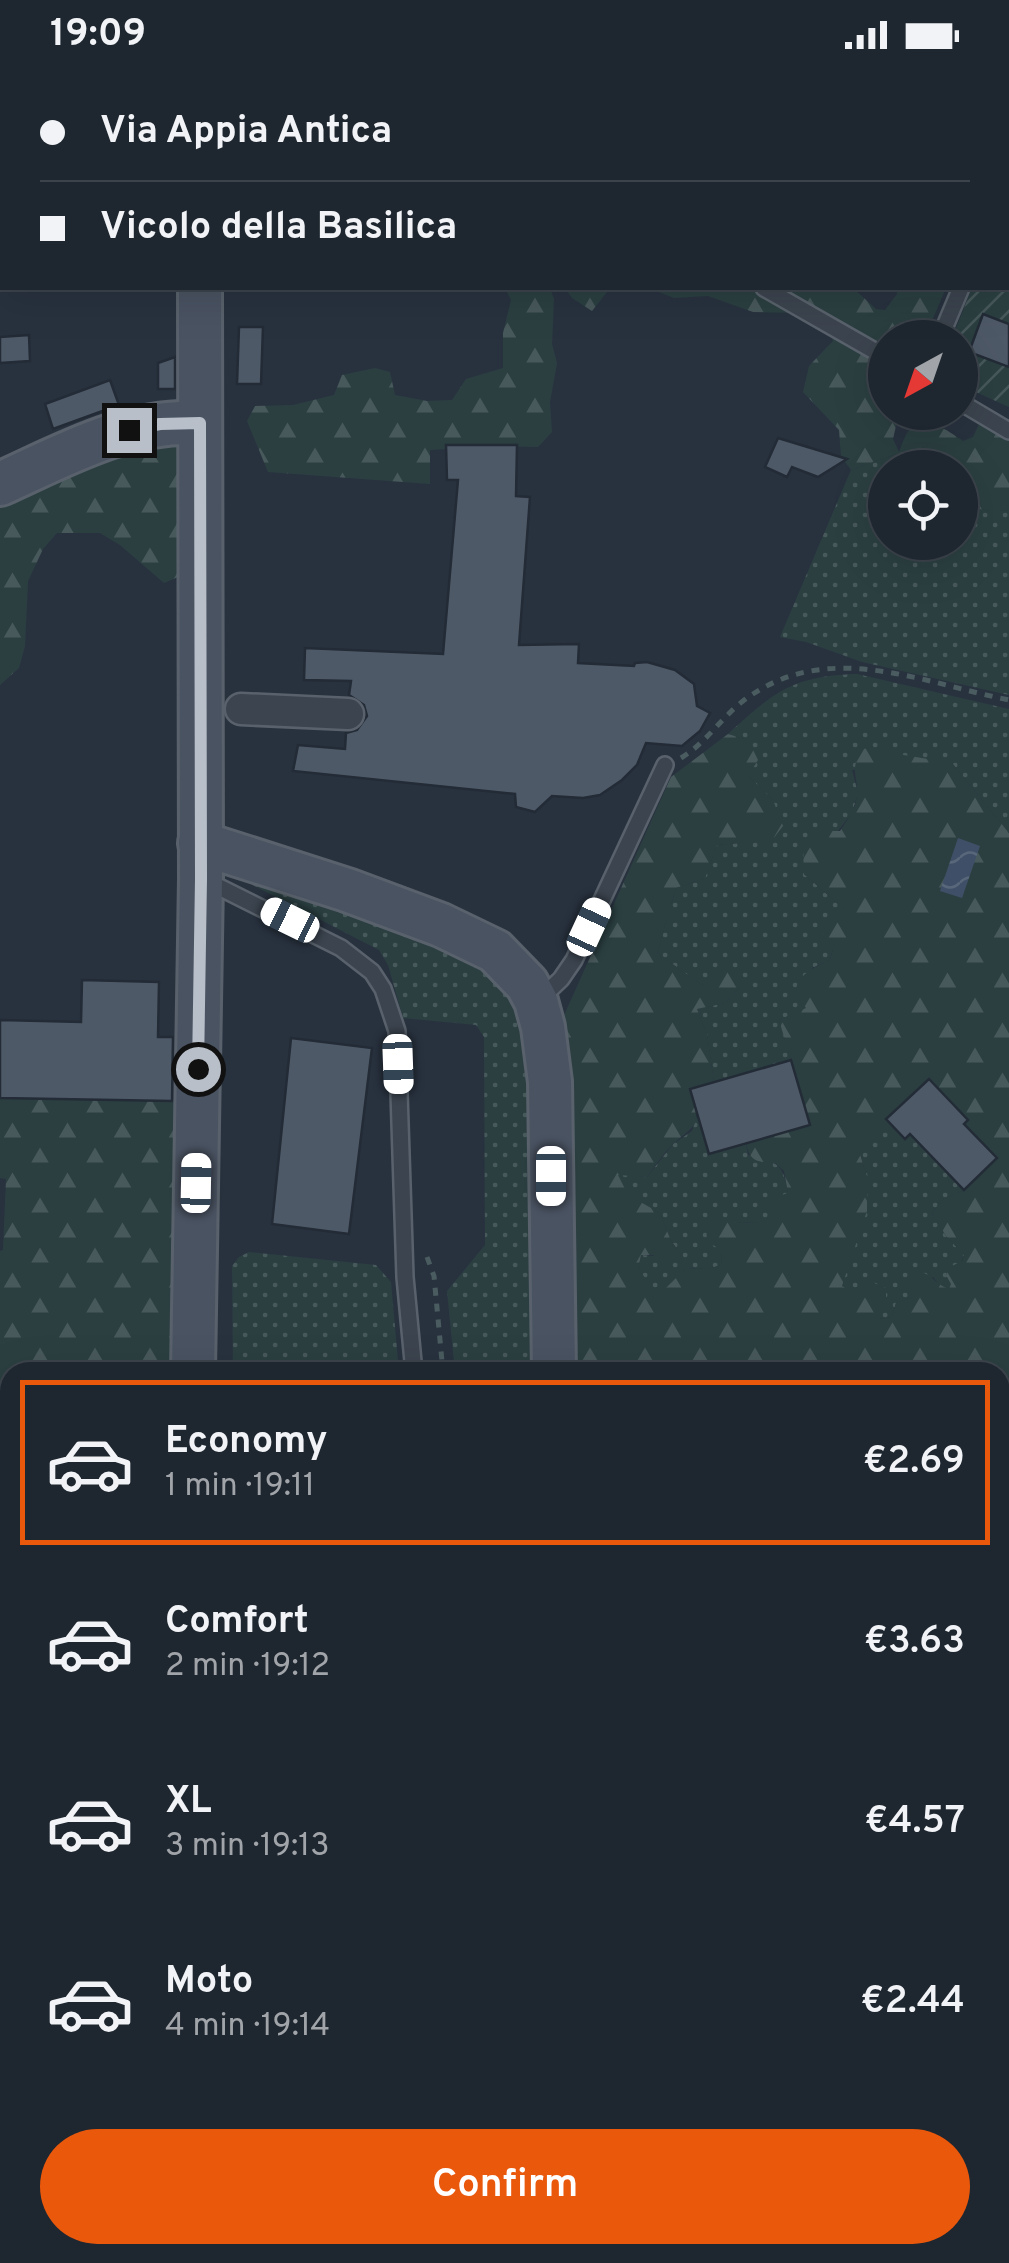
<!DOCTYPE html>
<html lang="en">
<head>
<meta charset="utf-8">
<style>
	body { margin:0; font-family:Overpass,sans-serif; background:#2b323b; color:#f1f3f6; height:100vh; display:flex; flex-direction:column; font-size:38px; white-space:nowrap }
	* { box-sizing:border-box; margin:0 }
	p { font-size:32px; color:#a1a5aa }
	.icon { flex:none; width:55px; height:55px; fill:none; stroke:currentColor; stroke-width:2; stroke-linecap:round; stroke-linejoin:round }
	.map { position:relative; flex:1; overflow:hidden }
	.side { position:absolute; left:0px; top:1292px; width:1010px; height:902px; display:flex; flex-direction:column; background:#1e262f; border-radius:30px 30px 0 0; box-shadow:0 10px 40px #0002,0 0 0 2px #3c434b }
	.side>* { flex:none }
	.top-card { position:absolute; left:0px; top:0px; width:1010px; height:220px; box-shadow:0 10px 40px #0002,0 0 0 2px #3c434b; display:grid; align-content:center; height:220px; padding:0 40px; background:#1e262f }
	.needle { width:65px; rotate:220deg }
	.buttons { position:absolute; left:868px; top:250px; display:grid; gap:20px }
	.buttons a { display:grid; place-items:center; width:110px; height:110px; border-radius:50%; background:#1e262f; box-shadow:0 10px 40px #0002,0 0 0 2px #3c434b; font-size:50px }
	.end { position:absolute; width:45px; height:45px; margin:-22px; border:12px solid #b8bfc9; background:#111; box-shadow:0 0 0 5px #111 }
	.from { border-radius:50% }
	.car { position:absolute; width:30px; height:60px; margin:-30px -15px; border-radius:12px; box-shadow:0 0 8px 2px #0007; background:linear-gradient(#fff 24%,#345 0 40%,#fff 0 76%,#345 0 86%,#fff 0) }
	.top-card b { display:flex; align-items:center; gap:35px; height:95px; font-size:38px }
	.top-card b+b { border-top:2px solid #3c434b }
	.top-card i { width:25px; height:25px; background:#f1f3f6 }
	ul { padding:18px 0 0; list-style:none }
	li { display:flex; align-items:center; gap:30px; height:165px; margin:0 20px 15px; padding:0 20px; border:5px solid transparent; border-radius:0px }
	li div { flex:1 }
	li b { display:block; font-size:38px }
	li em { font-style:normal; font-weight:600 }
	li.selected { border-color:#ea580c }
	li>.icon { width:90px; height:90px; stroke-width:1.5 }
	.action { display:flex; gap:20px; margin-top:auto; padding:20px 40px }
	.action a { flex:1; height:115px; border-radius:60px; background:#ea580c; color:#fff; font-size:40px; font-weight:600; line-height:115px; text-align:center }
	.status { display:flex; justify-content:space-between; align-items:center; height:70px; padding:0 50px; background:#1e262f; direction:ltr }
	.status svg { height:28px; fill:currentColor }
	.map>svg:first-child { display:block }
	.grass { fill:url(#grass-dots) }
	.forest { fill:url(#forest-firs); fill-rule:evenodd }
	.garden { fill:url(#garden-furrows) }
	.water { fill:url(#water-waves) }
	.building { fill:#4e5968; stroke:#222b36; stroke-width:2.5 }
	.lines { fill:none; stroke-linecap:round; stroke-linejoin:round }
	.lane-casing { stroke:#59626c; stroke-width:20 }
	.street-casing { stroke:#59626c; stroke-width:35 }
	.secondary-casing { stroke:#59626c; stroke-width:48 }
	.path { stroke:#4a5c5f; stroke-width:5; stroke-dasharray:8 8; stroke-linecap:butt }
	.lane { stroke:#3c444f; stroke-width:15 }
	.street { stroke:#3c444f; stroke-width:30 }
	.secondary { stroke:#4a5362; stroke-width:42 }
	.route { stroke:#b8bfc9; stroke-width:12 }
</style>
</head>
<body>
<div class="status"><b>19:09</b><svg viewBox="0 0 49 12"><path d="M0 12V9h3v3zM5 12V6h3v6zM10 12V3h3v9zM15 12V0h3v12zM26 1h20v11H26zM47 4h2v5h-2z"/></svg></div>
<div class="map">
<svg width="1009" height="2193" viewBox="0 0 1009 2193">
	<defs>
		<pattern id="grass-dots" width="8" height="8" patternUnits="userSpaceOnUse" patternTransform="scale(2.5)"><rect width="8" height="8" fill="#2b3f41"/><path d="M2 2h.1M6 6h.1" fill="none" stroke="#48595b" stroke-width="1.8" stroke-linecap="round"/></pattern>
		<pattern id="forest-firs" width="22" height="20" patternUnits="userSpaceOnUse" patternTransform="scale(2.5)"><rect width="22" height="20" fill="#2b3f41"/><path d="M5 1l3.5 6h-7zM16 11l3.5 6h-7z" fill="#48595b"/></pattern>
		<pattern id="garden-furrows" width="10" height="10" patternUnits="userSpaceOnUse" patternTransform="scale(2.5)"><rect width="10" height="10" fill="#2b3f41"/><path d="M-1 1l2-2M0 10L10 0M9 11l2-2" fill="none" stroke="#48595b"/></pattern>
		<pattern id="water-waves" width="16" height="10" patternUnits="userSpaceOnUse" patternTransform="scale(2.5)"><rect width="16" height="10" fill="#3f4f67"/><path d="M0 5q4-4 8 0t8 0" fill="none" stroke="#59677b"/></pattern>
	</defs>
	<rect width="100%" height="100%" fill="#28323f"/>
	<!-- grass -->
	<g class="grass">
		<path d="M928,375L949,386L945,397L885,398V472H960V430C975,440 991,443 1009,440V625L862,592L806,572L780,567L851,400L899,383L908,386Z"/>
		<path d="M857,604L1009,639V763L952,693L852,700L858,723L852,743L804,804L844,839L830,890L812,898L807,938L779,950L791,990L714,1012L707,964L697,939L725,933L740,917L703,916L657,883L676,818L705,808L717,775L740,773L773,730L748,706V670L728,664C774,622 792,606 857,604Z"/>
		<path d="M235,806L391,850L486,893L531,956L534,1302H455L447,1221L485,1175L484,967L476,955L403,948L388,895L379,880Z"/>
		<path d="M697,1046L709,1084L746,1074L748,1085C777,1093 783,1092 788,1123L777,1128L766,1152L730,1153L722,1180L721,1195L708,1199L686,1198L659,1226L638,1199L641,1185L684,1188L671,1171L660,1143L627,1125L617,1104L647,1107L673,1074L692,1061Z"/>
		<path d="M886,1049L910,1064L964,1120L942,1130L932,1143L946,1166L964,1185L949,1220L941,1217L933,1207L912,1216V1227L896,1233L892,1247L879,1249L877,1240L842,1217L867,1107L858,1078Z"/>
		<path d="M249,1182L376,1195L391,1212L399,1302H233L232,1196L239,1187Z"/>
		<path d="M0,1421L10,1426V1504L0,1506Z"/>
		<path d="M0,1622L10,1650V1849L0,1830Z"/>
		<path d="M0,1965L10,1975V2185H183V2193H0Z"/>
		<path d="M1000,2048L1009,2071V2193H543V2185H1000Z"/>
		<path d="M307,2185H483L484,2193H309Z"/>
	</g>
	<!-- forest -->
	<g class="forest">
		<path d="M505,218H550L554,229L552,274L557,293L550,332L552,362L538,377L448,375L446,379L430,380V414L268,402L247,351L255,336L293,335L334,325L342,305L375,298L390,302L395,325L427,331L452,330L466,309L503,298V263L511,230Z"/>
		<path d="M565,218H606L607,222L592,241L572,228Z"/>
		<path d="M649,218H853L876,239L885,240L897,224V218H946L925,267L885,268V342L899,343L893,369L899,382C902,375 905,364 910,359C924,342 949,362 963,371L973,367L980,352L1009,355V440C991,443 975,440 960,430V398L945,397L948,387H938L928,375L907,386L899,383L851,400L841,386L839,360L803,322L809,296L833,271L828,256L803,243L753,242L708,226L674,228Z"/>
		<path d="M160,374L175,375L197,387L192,501L164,513L120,475L100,463H57L43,479L28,511L25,576L19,598L0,615V432L110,381Z"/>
		<path d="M728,664L748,670L758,690L748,706L773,730L783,756L769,774L754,762L740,773L717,775L705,808L676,818L657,883L703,916L717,904L734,901L740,917L725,933L697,939L707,964L714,1012L690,1019C700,1056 700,1051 673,1074C663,1084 655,1096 647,1107L618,1105L628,1125L660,1143L671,1171L684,1188L665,1195L653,1185H641L638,1199L659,1225L686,1198L708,1199L721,1195L722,1180L707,1172L706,1152L720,1144L730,1153L765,1152L769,1143L764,1131L788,1123L784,1101L775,1093C758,1092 750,1092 746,1074L810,1055L779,950L806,938C803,933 798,930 797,924C792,907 818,895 830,890L833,880L821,866L844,839L804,804L803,777L816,761H840C848,749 858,735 857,721C856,697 851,704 861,678L952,693L1009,763V1305L1003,1347L1009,1354V1958L1007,1944L1000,1940V1302H562L557,961L671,707ZM929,1009L968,1050L964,1054L997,1088L964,1120L942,1130L932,1143L946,1166L964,1185L962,1191L950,1197L946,1205L951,1214L949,1219C938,1216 934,1207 924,1203L912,1207V1227L896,1233L892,1247L880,1249L878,1240L886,1233V1218L872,1212L857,1225L842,1216L867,1141V1107L858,1078L879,1070L886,1049Z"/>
		<path d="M0,1028L181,1031L187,1299L145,1296L144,1302H10V1426L0,1421V1181L3,1180L6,1109L0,1108Z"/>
		<path d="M0,1830L10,1849V1911L0,1900Z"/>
	</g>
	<!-- garden -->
	<path class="garden" d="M1009,129V254L983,244L969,282L1009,297V337L960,315V268H952L972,218H1008Z"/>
	<!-- water -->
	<path class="water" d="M958,768L980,776L962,828L940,821Z"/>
	<!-- building -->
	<g class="building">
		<path d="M983,244L1009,254V297L969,282Z"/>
		<path d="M239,257H263L261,314H237Z"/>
		<path d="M29,265L30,291L0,293V267Z"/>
		<path d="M175,287V319H158V293Z"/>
		<path d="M110,310L119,335L53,359L45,334Z"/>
		<path d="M778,368L847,389L818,407L792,397L787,407L765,397Z"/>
		<path d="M446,375H517L516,426L530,427L519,575L579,574L578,593L634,596L635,593L647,592L675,600L694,614L697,636L710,643L700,661L682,676L646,673L637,695L622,710L600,725L583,728L552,726L535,742L516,737L515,724L293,701L298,675L345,679L346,663L357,660L367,646L364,635L349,625L351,611L304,610L305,578L443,584L458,410H447Z"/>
		<path d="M82,910L159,912L158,967H173L172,1031L0,1028V950L81,952Z"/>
		<path d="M291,968L372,978L349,1164L272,1154Z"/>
		<path d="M791,990L810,1055L709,1084L690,1019Z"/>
		<path d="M929,1009L968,1050L964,1054L997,1088L964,1120L910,1064L905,1069L886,1049Z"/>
	</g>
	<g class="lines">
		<defs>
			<g id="lane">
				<path d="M1008,106L1009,103"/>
				<path d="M764,218L885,287"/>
				<path d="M940,268L961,218"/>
				<path d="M960,332L1009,361"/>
				<path d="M205,810L341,878L372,902L383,919L397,961L405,1207L414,1302"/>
				<path d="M540,929L561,909L574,890L665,695"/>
				<path d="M0,1516L10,1514"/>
				<path d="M0,1587L10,1616"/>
				<path d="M500,2185L501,2193"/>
			</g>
			<path id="street" d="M241,639L348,644"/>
			<g id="secondary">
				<path d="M200,0V2"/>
				<path d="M0,414C64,385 127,349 200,353"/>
				<path d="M200,773L347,820L441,855L495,881L527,914L536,931L543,957L550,1012L554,1302"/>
				<path d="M193,1302L201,809L200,218"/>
				<path d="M0,1936L10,1946"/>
				<path d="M1000,1999L1009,2023"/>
				<path d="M199,2185V2193"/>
			</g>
		</defs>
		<!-- lane casing -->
		<use href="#lane" class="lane-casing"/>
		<!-- street casing -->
		<use href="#street" class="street-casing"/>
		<!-- secondary casing -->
		<use href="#secondary" class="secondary-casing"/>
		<!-- path -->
		<g class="path">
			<path d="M681,688C706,673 720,649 743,631C826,568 919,612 1009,630"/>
			<path d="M427,1187L434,1206L443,1302"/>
			<path d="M527,2185V2193"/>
		</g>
		<!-- lane -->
		<use href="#lane" class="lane"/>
		<!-- street -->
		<use href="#street" class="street"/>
		<!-- secondary -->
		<use href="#secondary" class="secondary"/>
	</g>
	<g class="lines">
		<!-- route -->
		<path class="route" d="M129,360L160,354L200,353L201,809L198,999"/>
	</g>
</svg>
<div class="buttons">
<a><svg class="needle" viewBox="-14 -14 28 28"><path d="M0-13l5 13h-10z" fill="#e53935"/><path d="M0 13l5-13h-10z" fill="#a1a5aa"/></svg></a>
<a><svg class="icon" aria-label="locate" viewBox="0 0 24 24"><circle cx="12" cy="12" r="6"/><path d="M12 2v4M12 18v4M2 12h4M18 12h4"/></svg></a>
</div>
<i class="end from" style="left:198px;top:999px"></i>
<i class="end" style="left:129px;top:360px"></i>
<i class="car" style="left:290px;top:850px;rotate:296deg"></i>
<i class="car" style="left:589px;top:857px;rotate:25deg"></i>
<i class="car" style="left:398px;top:994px;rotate:178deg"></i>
<i class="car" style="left:551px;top:1106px;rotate:180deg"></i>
<i class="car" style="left:196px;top:1113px;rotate:1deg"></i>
<div class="top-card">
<b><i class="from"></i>Via Appia Antica</b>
<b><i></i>Vicolo della Basilica</b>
</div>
<section class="side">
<ul>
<li class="selected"><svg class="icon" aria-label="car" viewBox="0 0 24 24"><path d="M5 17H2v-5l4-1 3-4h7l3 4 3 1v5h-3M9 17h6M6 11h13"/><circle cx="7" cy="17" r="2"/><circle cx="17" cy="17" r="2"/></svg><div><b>Economy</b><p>1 min · 19:11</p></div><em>€2.69</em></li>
<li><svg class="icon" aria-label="car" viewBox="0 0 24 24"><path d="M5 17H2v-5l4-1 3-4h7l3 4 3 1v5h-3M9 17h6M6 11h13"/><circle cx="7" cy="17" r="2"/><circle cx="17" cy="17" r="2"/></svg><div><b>Comfort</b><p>2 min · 19:12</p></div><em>€3.63</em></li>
<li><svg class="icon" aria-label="car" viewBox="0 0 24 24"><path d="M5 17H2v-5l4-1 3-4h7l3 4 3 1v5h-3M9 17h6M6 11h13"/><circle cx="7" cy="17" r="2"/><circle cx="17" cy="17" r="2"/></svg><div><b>XL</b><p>3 min · 19:13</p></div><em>€4.57</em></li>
<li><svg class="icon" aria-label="car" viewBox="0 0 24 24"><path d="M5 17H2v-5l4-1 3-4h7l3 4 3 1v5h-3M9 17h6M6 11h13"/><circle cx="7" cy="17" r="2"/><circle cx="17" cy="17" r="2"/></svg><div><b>Moto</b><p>4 min · 19:14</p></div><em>€2.44</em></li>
</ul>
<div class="action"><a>Confirm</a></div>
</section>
</div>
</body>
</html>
